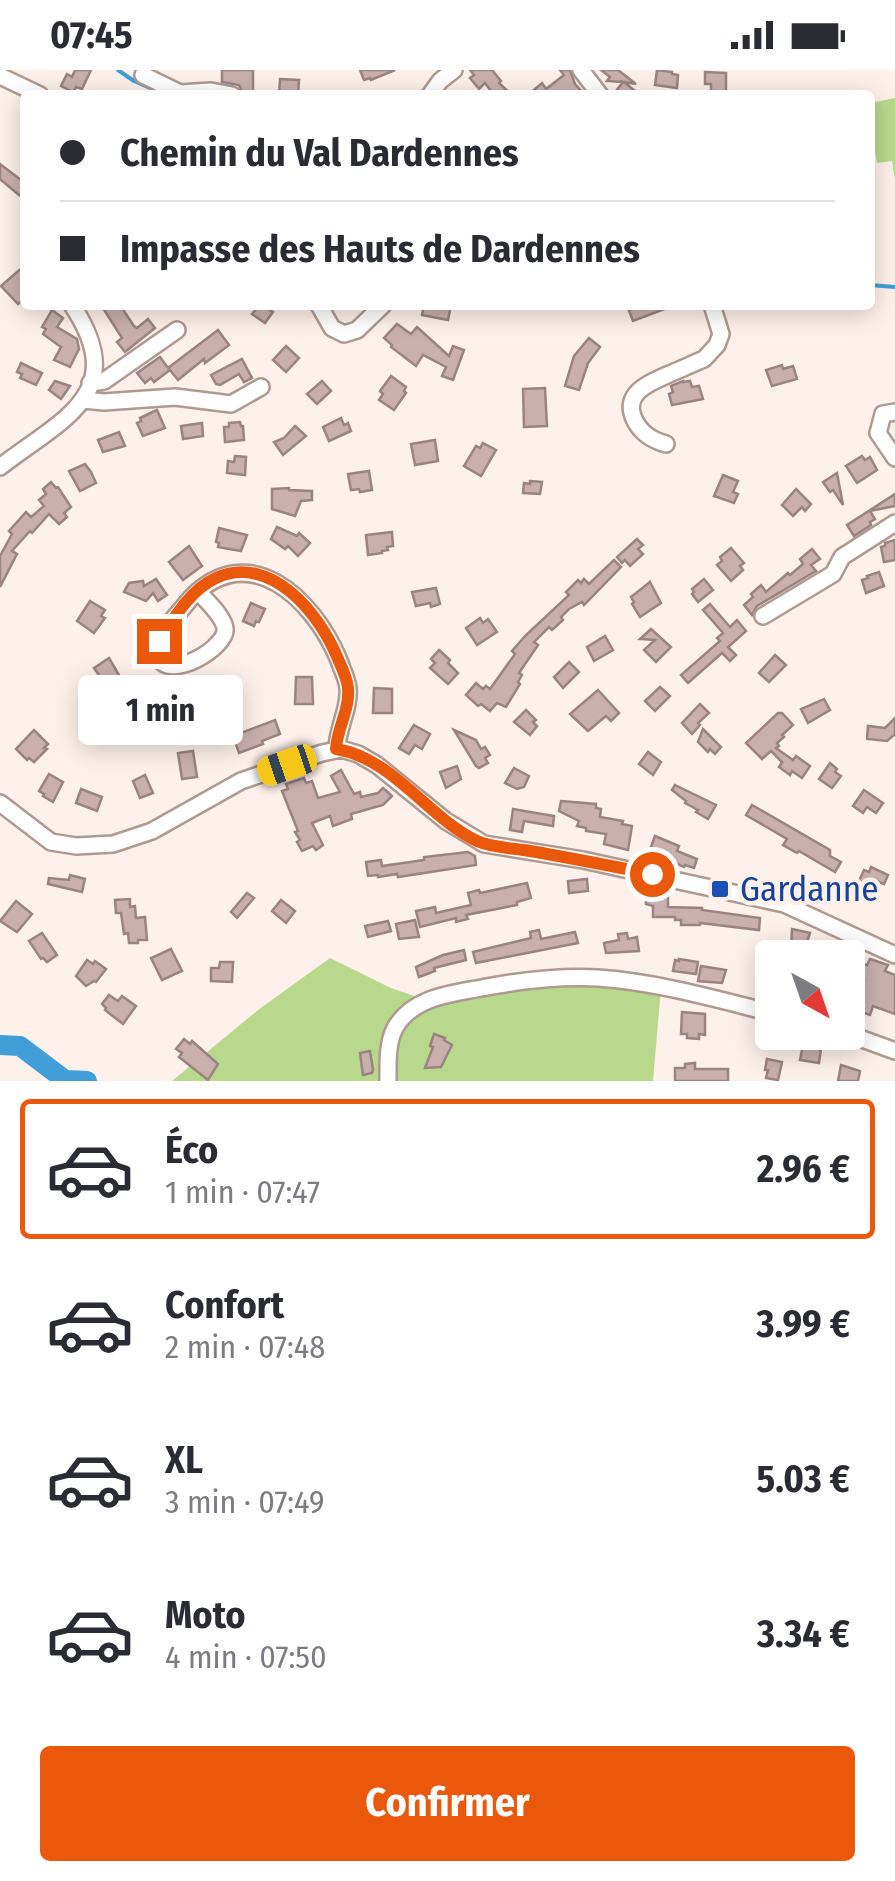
<!DOCTYPE html>
<html lang="fr">
<head>
<meta charset="utf-8">
<style>
	body { margin:0; font-family:"Fira Sans Condensed",sans-serif; background:#f2f2f3; color:#2b2b33; height:100vh; display:flex; flex-direction:column; font-size:38px; white-space:nowrap }
	* { box-sizing:border-box; margin:0 }
	p { font-size:32px; color:#7c7c81 }
	.icon { flex:none; width:55px; height:55px; fill:none; stroke:currentColor; stroke-width:2; stroke-linecap:round; stroke-linejoin:round }
	.map { position:relative; height:1011px; overflow:hidden }
	.panel { display:flex; flex-direction:column; background:#fff; flex:1 }
	.panel>* { flex:none }
	.banner { position:absolute; left:20px; top:20px; width:855px; height:220px; border-radius:10px; box-shadow:0 5px 25px #0003; display:grid; align-content:center; height:220px; padding:0 40px; background:#fff }
	.needle { width:65px; rotate:140deg }
	.controls { position:absolute; left:755px; top:870px; display:grid; gap:20px }
	.controls a { display:grid; place-items:center; width:110px; height:110px; border-radius:10px; background:#fff; box-shadow:0 5px 25px #0003; font-size:50px }
	.end { position:absolute; width:45px; height:45px; margin:-22px; border:12px solid #ea580c; background:#fff; box-shadow:0 0 0 5px #fff }
	.from { border-radius:50% }
	.bubble { position:absolute; height:70px; border-radius:10px; background:#fff; box-shadow:0 5px 25px #0003; font-size:32px; font-weight:700; line-height:70px; text-align:center }
	.car { position:absolute; width:30px; height:60px; margin:-30px -15px; border-radius:12px; box-shadow:0 0 8px 2px #0007; background:linear-gradient(#f5c518 24%,#345 0 40%,#f5c518 0 76%,#345 0 86%,#f5c518 0) }
	.banner b { display:flex; align-items:center; gap:35px; height:95px; font-size:38px }
	.banner b+b { border-top:2px solid #e1e1e2 }
	.banner i { width:25px; height:25px; background:#2b2b33 }
	ul { padding:18px 0 0; list-style:none }
	li { display:flex; align-items:center; gap:30px; height:140px; margin:0 20px 15px; padding:0 20px; border:5px solid transparent; border-radius:10px }
	li div { flex:1 }
	li b { display:block; font-size:38px }
	li em { font-style:normal; font-weight:700 }
	li.current { border-color:#ea580c }
	li>.icon { width:90px; height:90px; stroke-width:1.5 }
	.action { display:flex; gap:20px; margin-top:auto; padding:20px 40px }
	.action a { flex:1; height:115px; border-radius:10px; background:#ea580c; color:#fff; font-size:40px; font-weight:700; line-height:115px; text-align:center }
	.status { display:flex; justify-content:space-between; align-items:center; height:70px; padding:0 50px; background:#fff; direction:ltr }
	.status svg { height:28px; fill:currentColor }
	.map>svg:first-child { display:block }
	.green { fill:#b8d98c }
	.lines { fill:none; stroke-linecap:round; stroke-linejoin:round }
	.stream { stroke:#419ed9; stroke-width:4 }
	.river { stroke:#419ed9; stroke-width:20 }
	.building { fill:#c9b0ae; stroke:#9a8381; stroke-width:2.5 }
	.minor-casing { stroke:#af9a91; stroke-width:20 }
	.minor { stroke:#fff; stroke-width:15 }
	.route { stroke:#ea580c; stroke-width:12 }
	.transit-dot { fill:#1a4fb4; stroke:#fef0ea; stroke-width:4 }
	.labels { text-anchor:middle; stroke-width:9; stroke-linejoin:round; paint-order:stroke }
	.transit-label { font-size:35px; fill:#164399; stroke:#fef0ea; text-anchor:start }
</style>
</head>
<body>
<div class="status"><b>07:45</b><svg viewBox="0 0 49 12"><path d="M0 12V9h3v3zM5 12V6h3v6zM10 12V3h3v9zM15 12V0h3v12zM26 1h20v11H26zM47 4h2v5h-2z"/></svg></div>
<div class="map">
<svg width="895" height="1011" viewBox="0 0 895 1011">
	<rect width="100%" height="100%" fill="#fef0ea"/>
	<!-- green -->
	<g class="green">
		<path d="M895,28V110L892,91L877,93L870,52V33Z"/>
		<path d="M330,888L391,918L429,931L520,912L661,918L653,1011H172L258,940Z"/>
	</g>
	<g class="lines">
		<!-- stream -->
		<g class="stream">
			<path d="M118,0L134,11L166,25"/>
			<path d="M870,215L895,217"/>
		</g>
		<!-- river -->
		<path class="river" d="M0,975L20,976L65,1010L87,1011"/>
	</g>
	<!-- building -->
	<g class="building">
		<path d="M75,0H91L82,19L76,17L73,22L61,16L67,4L72,7Z"/>
		<path d="M222,0H253V25L243,24L239,15L222,12Z"/>
		<path d="M360,0H395L371,10L370,8L364,10Z"/>
		<path d="M470,0H492L501,11L499,13L512,25H494L485,13L479,19L470,8L474,5Z"/>
		<path d="M560,0H570L575,14L585,25H528L542,13L546,19L564,5Z"/>
		<path d="M601,0H618L636,14L624,12L640,25H622L616,21L623,12L607,11L610,7Z"/>
		<path d="M657,0L672,2V4L678,5L677,18L655,15Z"/>
		<path d="M705,2L726,3V25H711V14H705Z"/>
		<path d="M280,9L299,10L298,25H279Z"/>
		<path d="M0,94L25,113V130L0,109Z"/>
		<path d="M25,195V228L18,234L1,216Z"/>
		<path d="M101,235H120L134,256L137,258L148,249L155,258L125,282L117,272L122,268Z"/>
		<path d="M260,235L273,242L265,253L252,244Z"/>
		<path d="M424,235H451L448,250L422,245Z"/>
		<path d="M636,235H673V236L633,251L628,238Z"/>
		<path d="M52,240L63,248L57,257L77,269L79,279L70,297L54,290L61,277L43,264L46,259L42,257Z"/>
		<path d="M397,254L411,264L417,257L449,286L453,276L464,280L453,310L442,306L446,297L423,285L416,296L391,277L392,275L384,268Z"/>
		<path d="M218,260L229,275L205,293L204,289L178,310L170,300L154,312L151,308L145,313L137,303L160,287L168,298Z"/>
		<path d="M589,268L600,277L588,293L579,320L565,316L574,286Z"/>
		<path d="M286,276L299,288L286,302L273,290Z"/>
		<path d="M242,289L252,308L244,312L239,304L220,315L216,314L211,305Z"/>
		<path d="M21,293L42,303L36,315L20,308L22,304L17,302Z"/>
		<path d="M782,295L783,299L793,296L797,309L772,316L766,300Z"/>
		<path d="M391,306L406,317L404,321L406,323L394,340L379,330L383,324L380,321Z"/>
		<path d="M55,311L70,316L61,329L49,320Z"/>
		<path d="M322,311L331,321L317,334L307,324Z"/>
		<path d="M683,311V312L690,311L692,317L699,316L703,329L672,335L669,324L673,322L671,316Z"/>
		<path d="M545,318L547,356L524,357L523,319Z"/>
		<path d="M157,340L165,358L143,366L137,353L141,351L140,348Z"/>
		<path d="M341,348L344,355L348,353L351,361L329,371L323,357Z"/>
		<path d="M240,352L241,356H243L244,370L225,372L224,357H229V353Z"/>
		<path d="M202,353L203,366L183,369L181,356Z"/>
		<path d="M295,356L306,366L283,385L274,372L284,368Z"/>
		<path d="M119,362L125,376L103,382L98,370Z"/>
		<path d="M435,370L438,391L415,395L411,374Z"/>
		<path d="M483,373L496,380L481,406L464,396L476,376L480,378Z"/>
		<path d="M235,386L246,387L245,405L227,403L228,391L234,392Z"/>
		<path d="M862,386L865,390L870,387L877,400L857,413L846,396Z"/>
		<path d="M85,394L91,402L96,413L80,421L69,401Z"/>
		<path d="M369,401L372,420L360,422L359,419L351,420L348,404Z"/>
		<path d="M837,403L843,435L833,420L830,422L823,412Z"/>
		<path d="M723,405L738,411L733,422L738,424L734,433L714,426Z"/>
		<path d="M530,411L542,412L540,424L523,423L524,413L530,414Z"/>
		<path d="M51,412L56,418L58,417L71,437L64,443L67,447L59,454L49,444L32,463L30,461L12,481L17,484L0,517V486L12,464L9,461L26,442L31,447L44,436L39,430L46,424L43,419Z"/>
		<path d="M289,418V420L312,421V430L301,431L295,446L272,439V419Z"/>
		<path d="M796,419L811,434L805,441L802,437L793,446L782,435Z"/>
		<path d="M895,424V436L870,441L875,449L870,452L871,455L854,466L847,455Z"/>
		<path d="M277,457L297,466L299,463L310,473L298,486L288,476L285,479L271,469Z"/>
		<path d="M219,458L247,465L241,481L218,477L219,473L216,472Z"/>
		<path d="M392,462L393,476L387,477L388,480L382,481V483L368,485L366,465Z"/>
		<path d="M637,469L643,475L638,479L643,484L630,496L625,490L622,493L617,487Z"/>
		<path d="M895,470V490L884,492L881,477L885,476V473Z"/>
		<path d="M189,476L202,496L183,510L169,492Z"/>
		<path d="M731,478L744,493L740,496L743,500L731,511L717,495L722,491L720,487Z"/>
		<path d="M812,479L820,489L811,495L816,501L757,536L752,545L744,535L753,527L751,524L761,515L766,522L788,503L790,505L803,494L800,489Z"/>
		<path d="M614,490L621,497L584,535L582,532L569,539L561,547L563,550L552,560L549,557L534,572L538,575L519,603L522,605L518,612L520,614L506,637L497,633L490,641L481,634L478,636L466,625L476,613L483,619L486,616L490,619L515,584L512,581L526,565L569,525L566,522L578,510L581,513L584,509L589,514Z"/>
		<path d="M879,502L884,516L866,523L862,510L868,508L867,506Z"/>
		<path d="M156,509L167,525L158,531L153,523L146,531L124,522L129,513L143,511L144,516Z"/>
		<path d="M704,509L713,520L698,532L692,524L694,522L692,519Z"/>
		<path d="M650,512L661,533L640,547L632,534L634,532L631,527Z"/>
		<path d="M436,518L440,534L431,537L430,533L416,536L412,522Z"/>
		<path d="M90,531L105,540L101,546L105,548L94,563L77,551Z"/>
		<path d="M251,533L265,539L259,552L256,551L254,556L243,551Z"/>
		<path d="M710,534L730,557L737,550L746,561L728,577L736,585L730,591L722,583L688,613L681,605L720,571L717,568L723,563L703,540Z"/>
		<path d="M480,548L483,553L488,549L497,562L477,575L466,558Z"/>
		<path d="M651,559L671,577L656,592L644,580L655,570L640,569Z"/>
		<path d="M605,566L613,580L594,591L587,577Z"/>
		<path d="M439,580L450,590L448,593L458,603L448,614L430,598L435,593L431,589Z"/>
		<path d="M775,585L786,595L769,612L759,603Z"/>
		<path d="M109,588L119,605L114,608L116,612L108,618L94,598Z"/>
		<path d="M569,592L579,602L563,618L554,607Z"/>
		<path d="M296,607H312L313,634H295Z"/>
		<path d="M217,608L226,628L205,637L196,617Z"/>
		<path d="M660,617L670,626L655,641L645,631Z"/>
		<path d="M162,618L174,633L161,641L159,639L149,648L136,634L145,626L149,630Z"/>
		<path d="M374,618L392,619V643H373Z"/>
		<path d="M598,620L619,643L611,651L606,646L588,661L570,644Z"/>
		<path d="M824,629L830,640L808,653L801,639Z"/>
		<path d="M700,634L709,643L698,653L700,655L692,664L682,653Z"/>
		<path d="M526,640L536,650L533,652L537,656L530,665L514,652Z"/>
		<path d="M778,643H782L793,655L782,665L784,667L777,673L779,676L776,678L793,690L796,686L810,696L802,708L792,701L790,705L779,697L782,692L771,681L762,689L746,673Z"/>
		<path d="M895,648V664L887,671L867,669L868,656L885,658Z"/>
		<path d="M275,650L280,664L262,671L263,674L239,683L233,666Z"/>
		<path d="M414,655L430,664L422,679L415,675L409,684L399,678Z"/>
		<path d="M703,659L721,677L715,684L710,679L708,682L698,672Z"/>
		<path d="M34,660L48,674L44,678L47,679L34,692L29,688L27,690L16,679Z"/>
		<path d="M454,660L476,670L481,679L485,677L490,685L485,688L488,693L479,698L476,696Z"/>
		<path d="M193,681L197,707L182,709L178,683Z"/>
		<path d="M648,682L661,692L653,705L639,694Z"/>
		<path d="M830,693L837,699L835,702L841,706L832,718L819,709Z"/>
		<path d="M457,696L461,709L446,718L440,702Z"/>
		<path d="M514,698L529,706L524,717L517,719L505,713Z"/>
		<path d="M341,700L354,724L360,722L361,727L378,723L383,718L392,726L383,735L351,744L352,749L333,756L330,746L312,753L323,775L316,780L313,776L302,781L297,772L300,770L295,762L298,761L282,721L288,719L286,714L304,708L306,713L312,711L318,728L340,722L331,706Z"/>
		<path d="M49,704L63,712L53,732L43,726L44,724L39,721Z"/>
		<path d="M145,705L153,723L140,728L133,711Z"/>
		<path d="M675,715L716,735L708,749L696,742L698,740L685,733L686,731L672,720Z"/>
		<path d="M81,719L102,727L97,741L76,733Z"/>
		<path d="M864,720L883,733L876,743L867,737L863,743L853,736Z"/>
		<path d="M561,731L596,734V738L601,739L600,747L623,751L622,754L632,756L628,780L604,774L606,764L586,761V758L577,756L579,751L559,741Z"/>
		<path d="M752,735L830,780V786L841,792L835,802L799,781L797,783L783,775L787,769L746,745Z"/>
		<path d="M513,739L554,746L553,756L524,751L522,762L510,760Z"/>
		<path d="M655,766L679,776L677,781L697,789L694,798L685,795L684,797L649,782Z"/>
		<path d="M468,782L475,786L476,795L398,807L397,804L378,807V805L368,806L366,792L381,790L382,796L424,790V787Z"/>
		<path d="M871,797L888,805L884,814L877,811L874,818L859,811L864,800L869,802Z"/>
		<path d="M70,805L85,809L82,822L48,814L49,808L69,810Z"/>
		<path d="M587,809L588,821L569,823L568,811Z"/>
		<path d="M527,813L531,828L517,832V835L466,845L468,849L456,852V848L420,857L416,841L435,837L436,843L471,835L468,823L479,820L480,823Z"/>
		<path d="M247,823L254,828L237,848L231,842Z"/>
		<path d="M668,824V837L702,838V840L760,848L759,860L700,853V855H681V850H675V847H653V836L646,834V825Z"/>
		<path d="M130,829V837L135,836L136,848L145,847L147,870H138V873H129L128,863L124,864L121,843H116L115,830Z"/>
		<path d="M281,830L295,841L286,853L272,841Z"/>
		<path d="M16,831L32,844L17,862L0,851Z"/>
		<path d="M415,850L419,867L399,869L396,854Z"/>
		<path d="M388,851L391,861L368,867L365,856Z"/>
		<path d="M792,859L810,863L804,882L791,879Z"/>
		<path d="M539,860L541,869L575,862L578,873L476,893L473,882L531,868L530,862Z"/>
		<path d="M42,863L57,885L47,892L43,888L41,889L29,871Z"/>
		<path d="M627,863L628,869L637,867L639,881L606,883L604,873L619,870L618,864Z"/>
		<path d="M171,879L182,901L162,910L151,888Z"/>
		<path d="M464,880L466,890L434,898L435,901L419,907L416,897L443,885Z"/>
		<path d="M679,889L698,892L696,904L673,901L675,890L679,891Z"/>
		<path d="M870,889L888,895L885,901L895,905V944L873,936L870,945L855,940L864,910L858,908L863,894L867,895Z"/>
		<path d="M87,890L93,894L95,891L106,899L96,912L94,911L86,916L76,906Z"/>
		<path d="M220,892H233L232,912L211,911V898H219Z"/>
		<path d="M701,896L726,900L722,913L698,911Z"/>
		<path d="M109,925L118,931L122,926L136,936L123,954L105,940L106,938L102,934Z"/>
		<path d="M682,942L705,944V965L699,964V969L687,968V964H681Z"/>
		<path d="M434,964L445,968L444,970L452,975L441,997L425,998L433,977L430,976Z"/>
		<path d="M184,969L190,974L192,971L218,994L208,1010L179,987L182,983L176,979Z"/>
		<path d="M803,975L821,979L819,993L800,990Z"/>
		<path d="M370,981L373,1000L372,1003L363,1005L360,983Z"/>
		<path d="M767,989L782,992L778,1010L766,1008L768,1000H765Z"/>
		<path d="M695,993V999H728V1011H675V998H685V994Z"/>
		<path d="M841,995L860,1001L858,1011H838Z"/>
	</g>
	<g class="lines">
		<defs>
			<g id="minor">
				<path d="M581,0L600,25"/>
				<path d="M143,5L180,23L211,21L232,25"/>
				<path d="M0,6L40,25"/>
				<path d="M430,25L440,11L454,0"/>
				<path d="M319,235L332,258L344,264L357,260L383,235"/>
				<path d="M90,313L104,311L177,260"/>
				<path d="M83,330L104,332L175,327L231,334L261,317"/>
				<path d="M895,342L883,344L878,363L895,388"/>
				<path d="M666,374C652,370 642,364 635,351C620,321 654,311 674,302C684,298 694,293 704,289L717,275L721,264L712,235"/>
				<path d="M0,397C62,349 131,324 72,235"/>
				<path d="M198,521C206,531 224,546 225,559C227,577 171,611 159,588C156,583 156,579 158,573C164,557 180,542 190,529C249,467 313,529 338,588C341,597 347,608 348,618C350,639 337,658 337,679"/>
				<path d="M763,546L833,504L842,487L895,453"/>
				<path d="M0,733L51,772L76,776L113,774L152,761L241,711L322,683L341,679L358,684L377,695L446,751L484,774L583,790L784,834L895,885"/>
				<path d="M843,962L895,981"/>
				<path d="M388,1011C388,994 387,973 395,958C411,929 447,924 476,919C516,911 557,906 598,908C657,912 716,929 772,943"/>
			</g>
		</defs>
		<!-- minor casing -->
		<use href="#minor" class="minor-casing"/>
		<!-- minor -->
		<use href="#minor" class="minor"/>
	</g>
	<g class="lines">
		<!-- route -->
		<path class="route" d="M159,571C173,549 191,519 216,508C271,483 320,544 338,589C342,598 347,608 348,618C350,640 337,658 336,679C393,688 427,747 477,771C493,778 513,778 530,781C571,788 611,796 652,804"/>
	</g>
	<!-- markers -->
	<rect class="transit-dot" x="710" y="809" width="20" height="20" rx="5"/>
	<g class="labels">
		<!-- transit labels -->
		<g class="transit-label">
			<text x="740" y="831">Gardanne</text>
		</g>
	</g>
</svg>
<div class="controls">
<a><svg class="needle" viewBox="-14 -14 28 28"><path d="M0-13l5 13h-10z" fill="#e53935"/><path d="M0 13l5-13h-10z" fill="#7c7c81"/></svg></a>
</div>
<i class="end from" style="left:652px;top:804px"></i>
<i class="end" style="left:159px;top:571px"></i>
<div class="bubble" style="left:78px;top:605px;width:165px">1 min</div>
<i class="car" style="left:287px;top:695px;rotate:251deg"></i>
<div class="banner">
<b><i class="from"></i>Chemin du Val Dardennes</b>
<b><i></i>Impasse des Hauts de Dardennes</b>
</div>
</div>
<section class="panel">
<ul>
<li class="current"><svg class="icon" aria-label="car" viewBox="0 0 24 24"><path d="M5 17H2v-5l4-1 3-4h7l3 4 3 1v5h-3M9 17h6M6 11h13"/><circle cx="7" cy="17" r="2"/><circle cx="17" cy="17" r="2"/></svg><div><b>Éco</b><p>1 min · 07:47</p></div><em>2.96 €</em></li>
<li><svg class="icon" aria-label="car" viewBox="0 0 24 24"><path d="M5 17H2v-5l4-1 3-4h7l3 4 3 1v5h-3M9 17h6M6 11h13"/><circle cx="7" cy="17" r="2"/><circle cx="17" cy="17" r="2"/></svg><div><b>Confort</b><p>2 min · 07:48</p></div><em>3.99 €</em></li>
<li><svg class="icon" aria-label="car" viewBox="0 0 24 24"><path d="M5 17H2v-5l4-1 3-4h7l3 4 3 1v5h-3M9 17h6M6 11h13"/><circle cx="7" cy="17" r="2"/><circle cx="17" cy="17" r="2"/></svg><div><b>XL</b><p>3 min · 07:49</p></div><em>5.03 €</em></li>
<li><svg class="icon" aria-label="car" viewBox="0 0 24 24"><path d="M5 17H2v-5l4-1 3-4h7l3 4 3 1v5h-3M9 17h6M6 11h13"/><circle cx="7" cy="17" r="2"/><circle cx="17" cy="17" r="2"/></svg><div><b>Moto</b><p>4 min · 07:50</p></div><em>3.34 €</em></li>
</ul>
<div class="action"><a>Confirmer</a></div>
</section>
</body>
</html>
